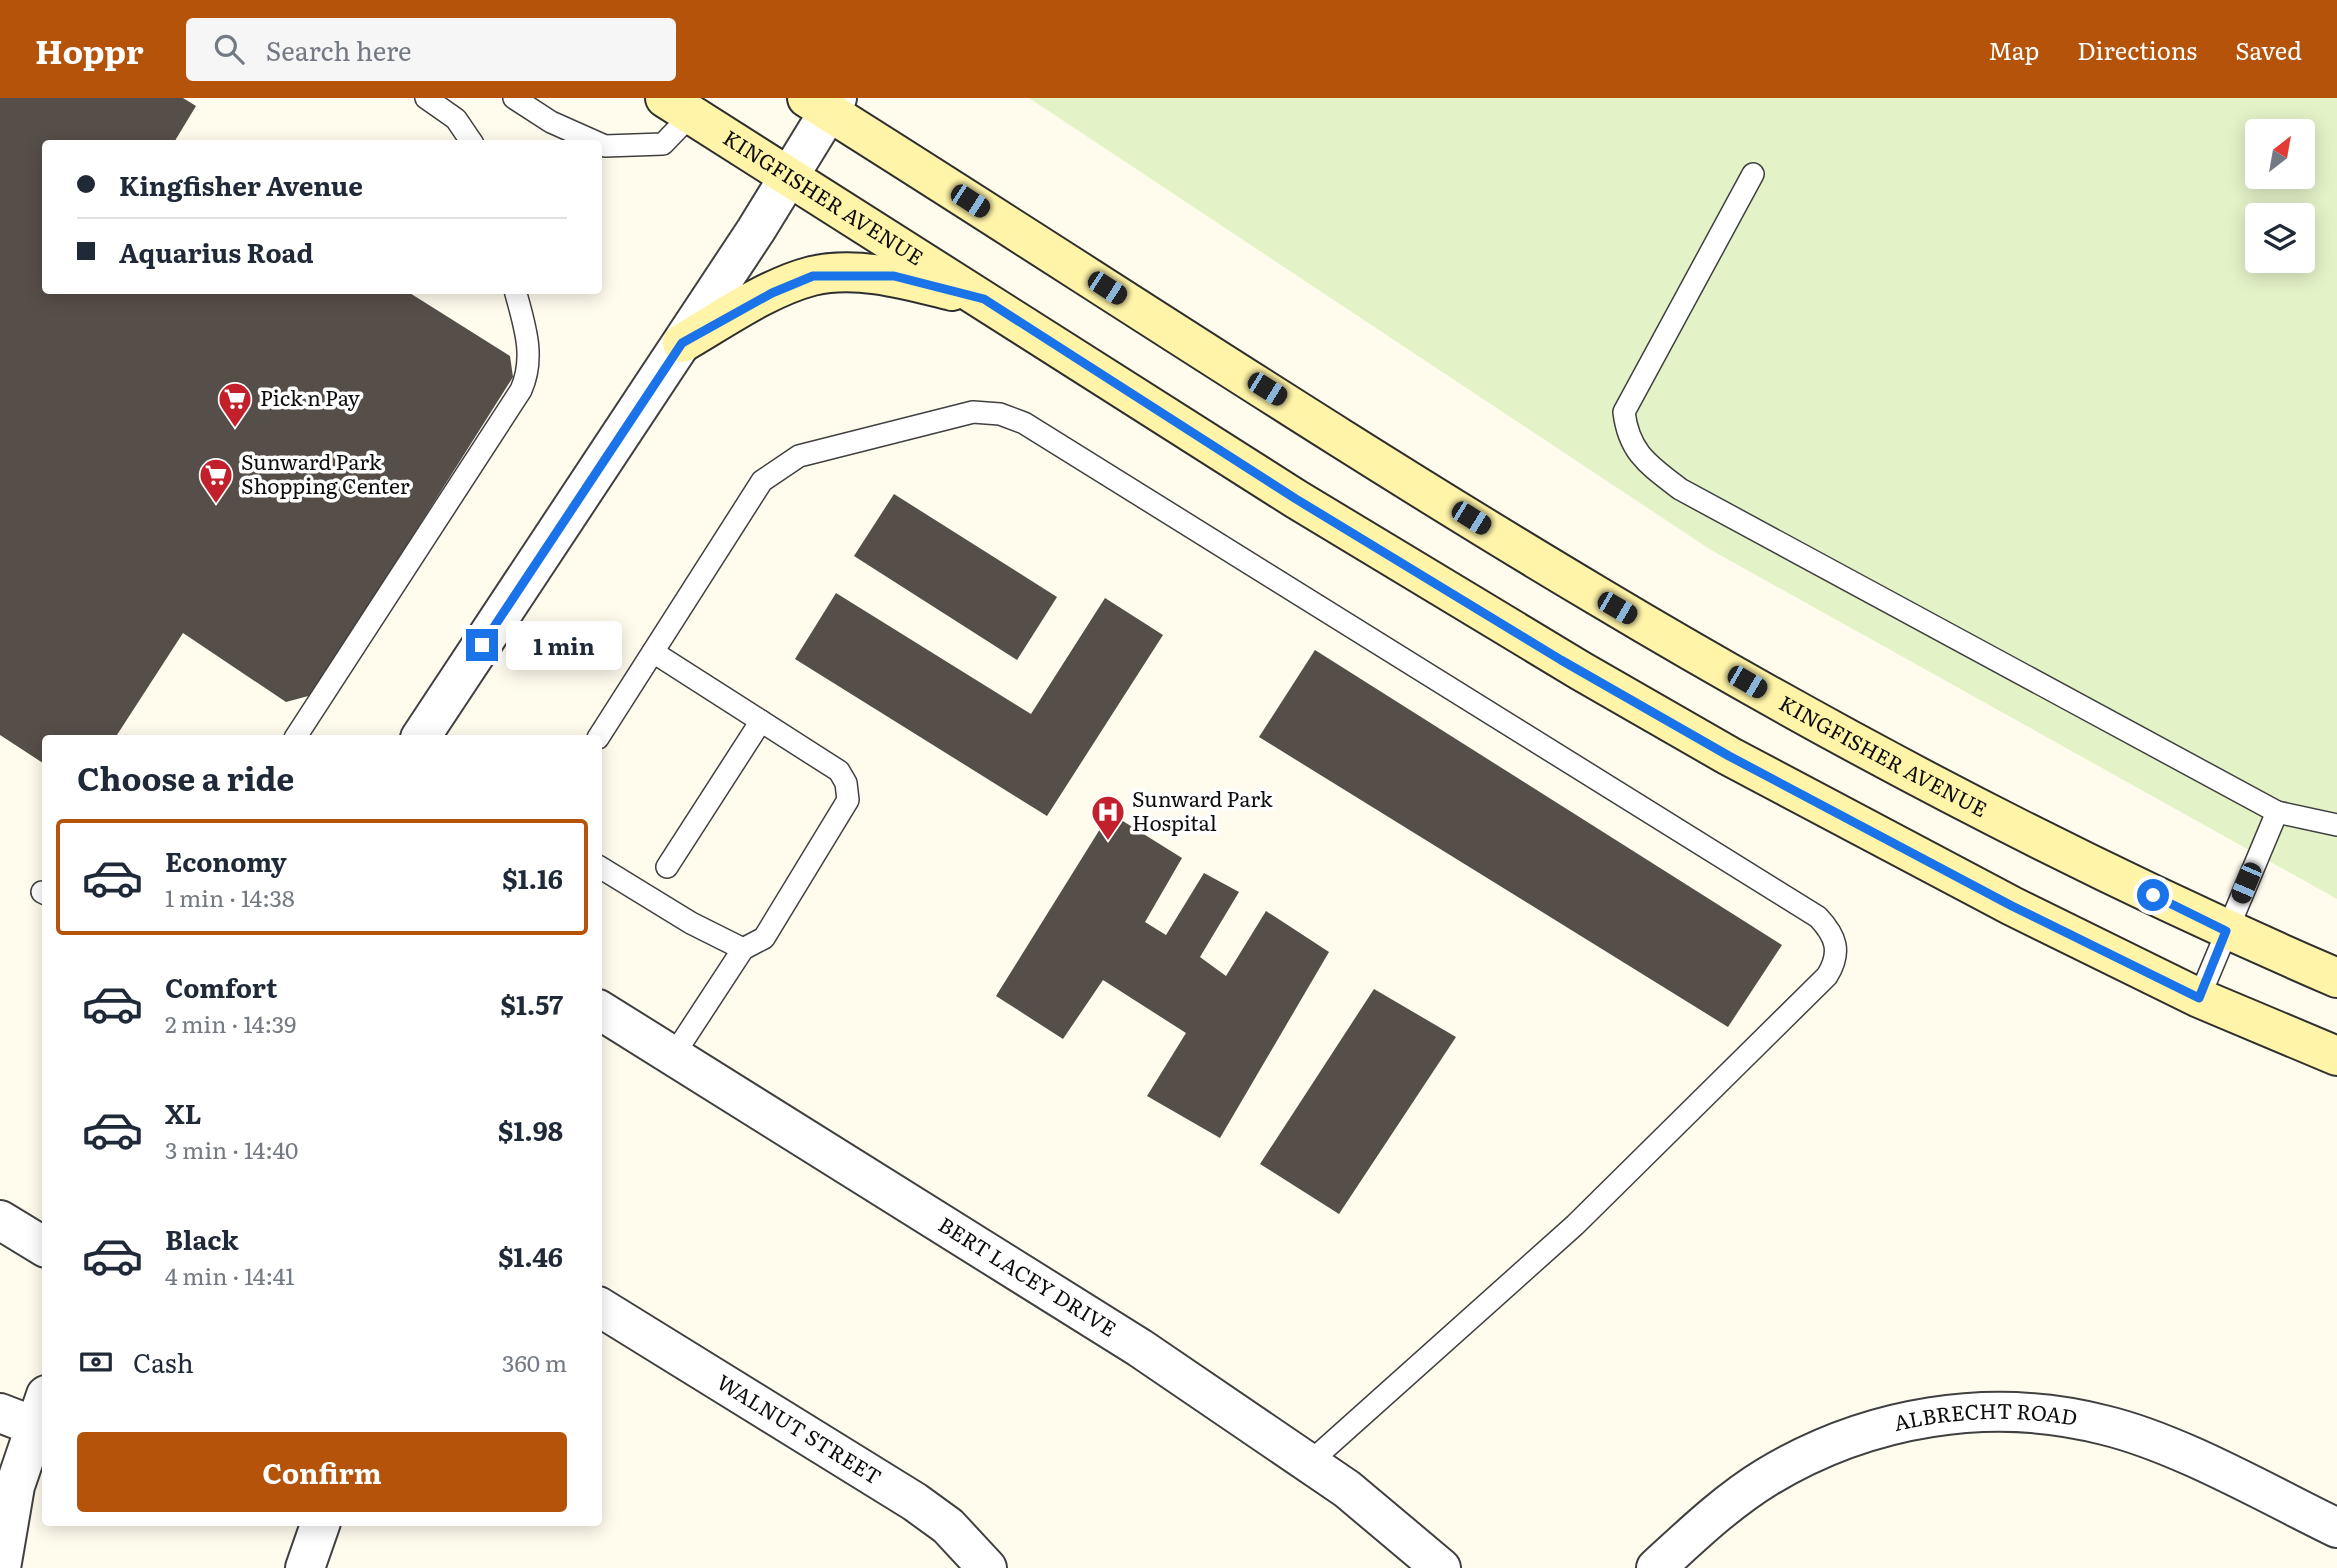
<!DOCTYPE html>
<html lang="en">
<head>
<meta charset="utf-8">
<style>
	body { margin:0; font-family:Literata,serif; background:#f6f6f7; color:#1f2937; height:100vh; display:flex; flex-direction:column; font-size:26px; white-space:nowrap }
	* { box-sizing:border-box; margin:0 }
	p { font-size:23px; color:#747a83 }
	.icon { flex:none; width:38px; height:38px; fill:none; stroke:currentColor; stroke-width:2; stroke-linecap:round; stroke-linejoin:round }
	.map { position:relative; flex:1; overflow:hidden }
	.details { position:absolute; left:42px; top:637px; width:560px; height:791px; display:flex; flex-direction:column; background:#fff; border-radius:7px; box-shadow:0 4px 18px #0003 }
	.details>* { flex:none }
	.top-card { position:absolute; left:42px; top:42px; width:560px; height:154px; border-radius:7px; box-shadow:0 4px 18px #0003; display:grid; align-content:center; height:154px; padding:0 35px; background:#fff }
	.needle { width:46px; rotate:31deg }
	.buttons { position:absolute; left:2245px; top:21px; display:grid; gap:14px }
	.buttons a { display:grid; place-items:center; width:70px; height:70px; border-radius:7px; background:#fff; box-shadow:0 4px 18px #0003; font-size:35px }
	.end { position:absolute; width:32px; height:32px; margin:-16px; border:9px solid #1a73e8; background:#fff; box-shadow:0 0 0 4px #fff }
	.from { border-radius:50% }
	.bubble { position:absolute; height:49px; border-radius:7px; background:#fff; box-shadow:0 4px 18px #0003; font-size:23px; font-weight:700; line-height:49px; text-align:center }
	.car { position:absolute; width:21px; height:42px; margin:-21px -10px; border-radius:9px; box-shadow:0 0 5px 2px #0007; background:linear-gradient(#222 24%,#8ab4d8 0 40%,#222 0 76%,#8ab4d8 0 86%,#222 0) }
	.top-card b { display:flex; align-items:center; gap:24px; height:66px; font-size:26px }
	.top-card b+b { border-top:2px solid #e0e1e3 }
	.top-card i { width:18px; height:18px; background:#1f2937 }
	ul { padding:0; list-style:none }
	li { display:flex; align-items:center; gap:21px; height:116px; margin:0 14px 10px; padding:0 21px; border:4px solid transparent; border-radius:7px }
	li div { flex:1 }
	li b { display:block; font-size:26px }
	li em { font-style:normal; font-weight:700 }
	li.selected { border-color:#b45309 }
	li>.icon { width:63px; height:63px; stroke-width:1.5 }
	h2 { padding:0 35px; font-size:32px; line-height:84px }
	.pay { display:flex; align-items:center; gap:18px; height:77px; padding:0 35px; font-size:26px }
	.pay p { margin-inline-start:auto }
	.primary-button { display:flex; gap:14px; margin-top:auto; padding:14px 35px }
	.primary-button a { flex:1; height:80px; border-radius:7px; background:#b45309; color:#fff; font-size:28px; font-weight:700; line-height:80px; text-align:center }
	header { display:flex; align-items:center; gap:42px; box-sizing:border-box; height:98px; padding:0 35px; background:#b45309; color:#fff }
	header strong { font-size:33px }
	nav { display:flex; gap:38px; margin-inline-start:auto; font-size:24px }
	.search { width:490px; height:63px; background:#f6f6f7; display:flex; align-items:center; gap:18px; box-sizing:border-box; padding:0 24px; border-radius:7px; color:#747a83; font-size:26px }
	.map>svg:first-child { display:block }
	.pitch { fill:#e4f2c8; fill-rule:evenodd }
	.building { fill:#564e49 }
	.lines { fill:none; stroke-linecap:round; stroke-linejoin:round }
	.lane-casing { stroke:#404040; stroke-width:24 }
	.street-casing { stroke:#404040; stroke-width:42 }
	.secondary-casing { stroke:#2f2f2f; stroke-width:42 }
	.lane { stroke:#fff; stroke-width:21 }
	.street { stroke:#fff; stroke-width:38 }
	.secondary { stroke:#fff4a8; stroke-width:38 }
	.route { stroke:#1a73e8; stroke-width:9 }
	.labels { text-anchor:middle; stroke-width:7; stroke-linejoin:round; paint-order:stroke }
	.street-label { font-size:21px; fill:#0d0d0d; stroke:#fff }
	.poi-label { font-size:21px; fill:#0d0d0d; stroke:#fff; text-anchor:start }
</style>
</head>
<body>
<header>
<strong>Hoppr</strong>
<div class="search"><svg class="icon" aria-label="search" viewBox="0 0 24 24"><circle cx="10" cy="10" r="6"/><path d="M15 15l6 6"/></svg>Search here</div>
<nav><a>Map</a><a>Directions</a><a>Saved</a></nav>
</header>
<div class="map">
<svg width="2337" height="1470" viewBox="0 0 2337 1470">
	<rect width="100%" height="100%" fill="#fffbed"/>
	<!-- pitch -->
	<path class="pitch" d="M1029,0H2337V801L1711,452ZM2258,33H2303V79H2258ZM2258,117H2303V163H2258Z"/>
	<!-- building -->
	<g class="building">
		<path d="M0,0H183L196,8L173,46H46V192H405L510,258L513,279L312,597L286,604L183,535L115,640H46V667L0,637Z"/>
		<path d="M894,396L1057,499L1017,562L854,458Z"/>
		<path d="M836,495L1031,616L1105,500L1163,537L1047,718L795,561Z"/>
		<path d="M1315,552L1782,847L1728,929L1259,639Z"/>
		<path d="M1110,715L1182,760L1145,824L1166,837L1204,775L1239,794L1200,859L1226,878L1266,813L1329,854L1220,1040L1147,998L1186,935L1103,882L1063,941L996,898Z"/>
		<path d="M1374,891L1456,939L1339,1116L1260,1066Z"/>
	</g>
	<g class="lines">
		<defs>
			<g id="lane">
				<path d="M426,0L456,21L473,46"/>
				<path d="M514,0L551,24L605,48L663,46L691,17"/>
				<path d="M1753,76L1624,314C1629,355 1649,367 1680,391L2277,714L2337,727"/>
				<path d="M653,554L839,673L846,685L848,702L764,840L743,851L673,958"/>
				<path d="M295,640L521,292C536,258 524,226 515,192"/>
				<path d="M598,640L762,383L799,358L973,314L1000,316L1024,325L1818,819C1836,838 1842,854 1827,878L1575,1127L1309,1365"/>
				<path d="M598,768L691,825L743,851"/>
				<path d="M667,769L761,623"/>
				<path d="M42,794L46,796"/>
				<path d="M2199,900L2277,714"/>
			</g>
			<g id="street">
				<path d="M420,640L756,132L837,0"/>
				<path id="s1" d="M598,911L1140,1250L1347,1391L1441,1470"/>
				<path d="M0,1122L46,1150"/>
				<path id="s2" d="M598,1208L915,1404L948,1428L987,1470"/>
				<path d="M0,1315L34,1328"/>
				<path d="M1,1470L15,1388L46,1297"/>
				<path d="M305,1470L321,1424"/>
				<path id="s3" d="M1656,1470C1691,1438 1726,1404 1767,1379C1868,1318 1990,1298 2104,1327C2179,1345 2267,1396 2337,1430"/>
			</g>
			<g id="secondary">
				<path id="s4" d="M665,0L1296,401L1581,573L1729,658L2012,808L2199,900L2337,958"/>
				<path id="s5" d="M807,0C1070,165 1329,338 1596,497C1835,640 2082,770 2337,880"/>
				<path d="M682,245C722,222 766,190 812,178C857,167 908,182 952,193"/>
			</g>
		</defs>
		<!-- lane casing -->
		<use href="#lane" class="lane-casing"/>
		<!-- street casing -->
		<use href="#street" class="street-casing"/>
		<!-- secondary casing -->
		<use href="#secondary" class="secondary-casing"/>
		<!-- lane -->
		<use href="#lane" class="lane"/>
		<!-- street -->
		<use href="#street" class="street"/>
		<!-- secondary -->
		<use href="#secondary" class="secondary"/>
	</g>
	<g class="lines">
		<!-- route -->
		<path class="route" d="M482,547L682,245L772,195L813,178H894L984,201L1296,401L1561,562L1729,658L2012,808L2199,900L2226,833L2153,797"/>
	</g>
	<!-- icons -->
	<defs>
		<symbol id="supermarket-pin" viewBox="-11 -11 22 30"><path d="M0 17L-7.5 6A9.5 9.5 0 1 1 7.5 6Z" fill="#c2202a" stroke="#fff"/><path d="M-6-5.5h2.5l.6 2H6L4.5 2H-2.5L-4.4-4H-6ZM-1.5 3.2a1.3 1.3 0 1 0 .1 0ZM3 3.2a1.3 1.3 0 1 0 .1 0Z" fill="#fff"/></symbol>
		<symbol id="hospital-pin" viewBox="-11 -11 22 30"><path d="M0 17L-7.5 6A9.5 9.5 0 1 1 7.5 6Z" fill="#c2202a" stroke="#fff"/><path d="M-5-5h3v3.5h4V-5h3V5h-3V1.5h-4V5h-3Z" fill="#fff"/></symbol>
	</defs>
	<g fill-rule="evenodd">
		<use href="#supermarket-pin" x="216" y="282" width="38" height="52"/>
		<use href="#supermarket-pin" x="197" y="358" width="38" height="52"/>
		<use href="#hospital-pin" x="1089" y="695" width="38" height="52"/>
	</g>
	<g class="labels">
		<!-- street labels -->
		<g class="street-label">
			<text dy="7" stroke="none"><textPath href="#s4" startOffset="187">KINGFISHER AVENUE</textPath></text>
			<text dy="7" stroke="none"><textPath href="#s5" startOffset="1262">KINGFISHER AVENUE</textPath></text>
			<text dy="7" stroke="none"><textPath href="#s1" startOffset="506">BERT LACEY DRIVE</textPath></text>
			<text dy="7" stroke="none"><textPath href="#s3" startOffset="374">ALBRECHT ROAD</textPath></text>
			<text dy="7" stroke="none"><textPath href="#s2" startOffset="236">WALNUT STREET</textPath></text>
		</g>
		<!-- poi labels -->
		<g class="poi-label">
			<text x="260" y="308">Pick n Pay</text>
			<text x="241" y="372">Sunward Park<tspan x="241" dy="24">Shopping Center</tspan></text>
			<text x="1132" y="709">Sunward Park<tspan x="1132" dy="24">Hospital</tspan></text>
		</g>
	</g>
</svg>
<div class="buttons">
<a><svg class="needle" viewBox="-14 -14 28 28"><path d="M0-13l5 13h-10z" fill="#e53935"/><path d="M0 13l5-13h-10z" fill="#747a83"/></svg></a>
<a><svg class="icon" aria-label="layers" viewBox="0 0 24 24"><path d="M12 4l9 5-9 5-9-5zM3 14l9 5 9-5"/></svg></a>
</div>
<i class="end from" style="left:2153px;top:797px"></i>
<i class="end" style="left:482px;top:547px"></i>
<div class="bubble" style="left:506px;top:523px;width:116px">1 min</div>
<i class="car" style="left:970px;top:103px;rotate:123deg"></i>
<i class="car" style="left:1107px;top:190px;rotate:123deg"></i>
<i class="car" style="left:1267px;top:291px;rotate:122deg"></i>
<i class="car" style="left:1471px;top:420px;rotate:122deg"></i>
<i class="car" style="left:1617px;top:510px;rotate:120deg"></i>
<i class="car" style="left:1747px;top:584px;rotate:120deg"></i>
<i class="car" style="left:2246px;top:785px;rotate:203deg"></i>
<div class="top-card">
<b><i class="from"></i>Kingfisher Avenue</b>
<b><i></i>Aquarius Road</b>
</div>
<section class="details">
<h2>Choose a ride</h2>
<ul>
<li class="selected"><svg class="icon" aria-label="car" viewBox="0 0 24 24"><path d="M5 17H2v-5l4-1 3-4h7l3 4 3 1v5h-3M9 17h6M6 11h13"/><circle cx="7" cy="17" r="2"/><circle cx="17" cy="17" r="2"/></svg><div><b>Economy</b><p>1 min · 14:38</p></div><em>$1.16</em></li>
<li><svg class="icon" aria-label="car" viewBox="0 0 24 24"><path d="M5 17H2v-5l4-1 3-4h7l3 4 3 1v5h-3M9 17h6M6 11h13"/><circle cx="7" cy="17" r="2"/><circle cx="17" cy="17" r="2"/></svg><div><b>Comfort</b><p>2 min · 14:39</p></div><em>$1.57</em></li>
<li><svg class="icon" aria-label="car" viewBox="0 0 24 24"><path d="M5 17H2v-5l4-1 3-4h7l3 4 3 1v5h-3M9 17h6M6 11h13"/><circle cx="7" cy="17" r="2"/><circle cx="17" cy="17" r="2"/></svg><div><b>XL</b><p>3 min · 14:40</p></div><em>$1.98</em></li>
<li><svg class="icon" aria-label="car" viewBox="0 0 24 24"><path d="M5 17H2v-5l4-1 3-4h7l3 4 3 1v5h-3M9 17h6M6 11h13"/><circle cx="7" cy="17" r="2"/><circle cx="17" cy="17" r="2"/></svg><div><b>Black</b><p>4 min · 14:41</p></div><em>$1.46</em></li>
</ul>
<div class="pay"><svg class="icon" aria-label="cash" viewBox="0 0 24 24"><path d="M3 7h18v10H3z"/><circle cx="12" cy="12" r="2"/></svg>Cash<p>360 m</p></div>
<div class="primary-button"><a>Confirm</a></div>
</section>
</div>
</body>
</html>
